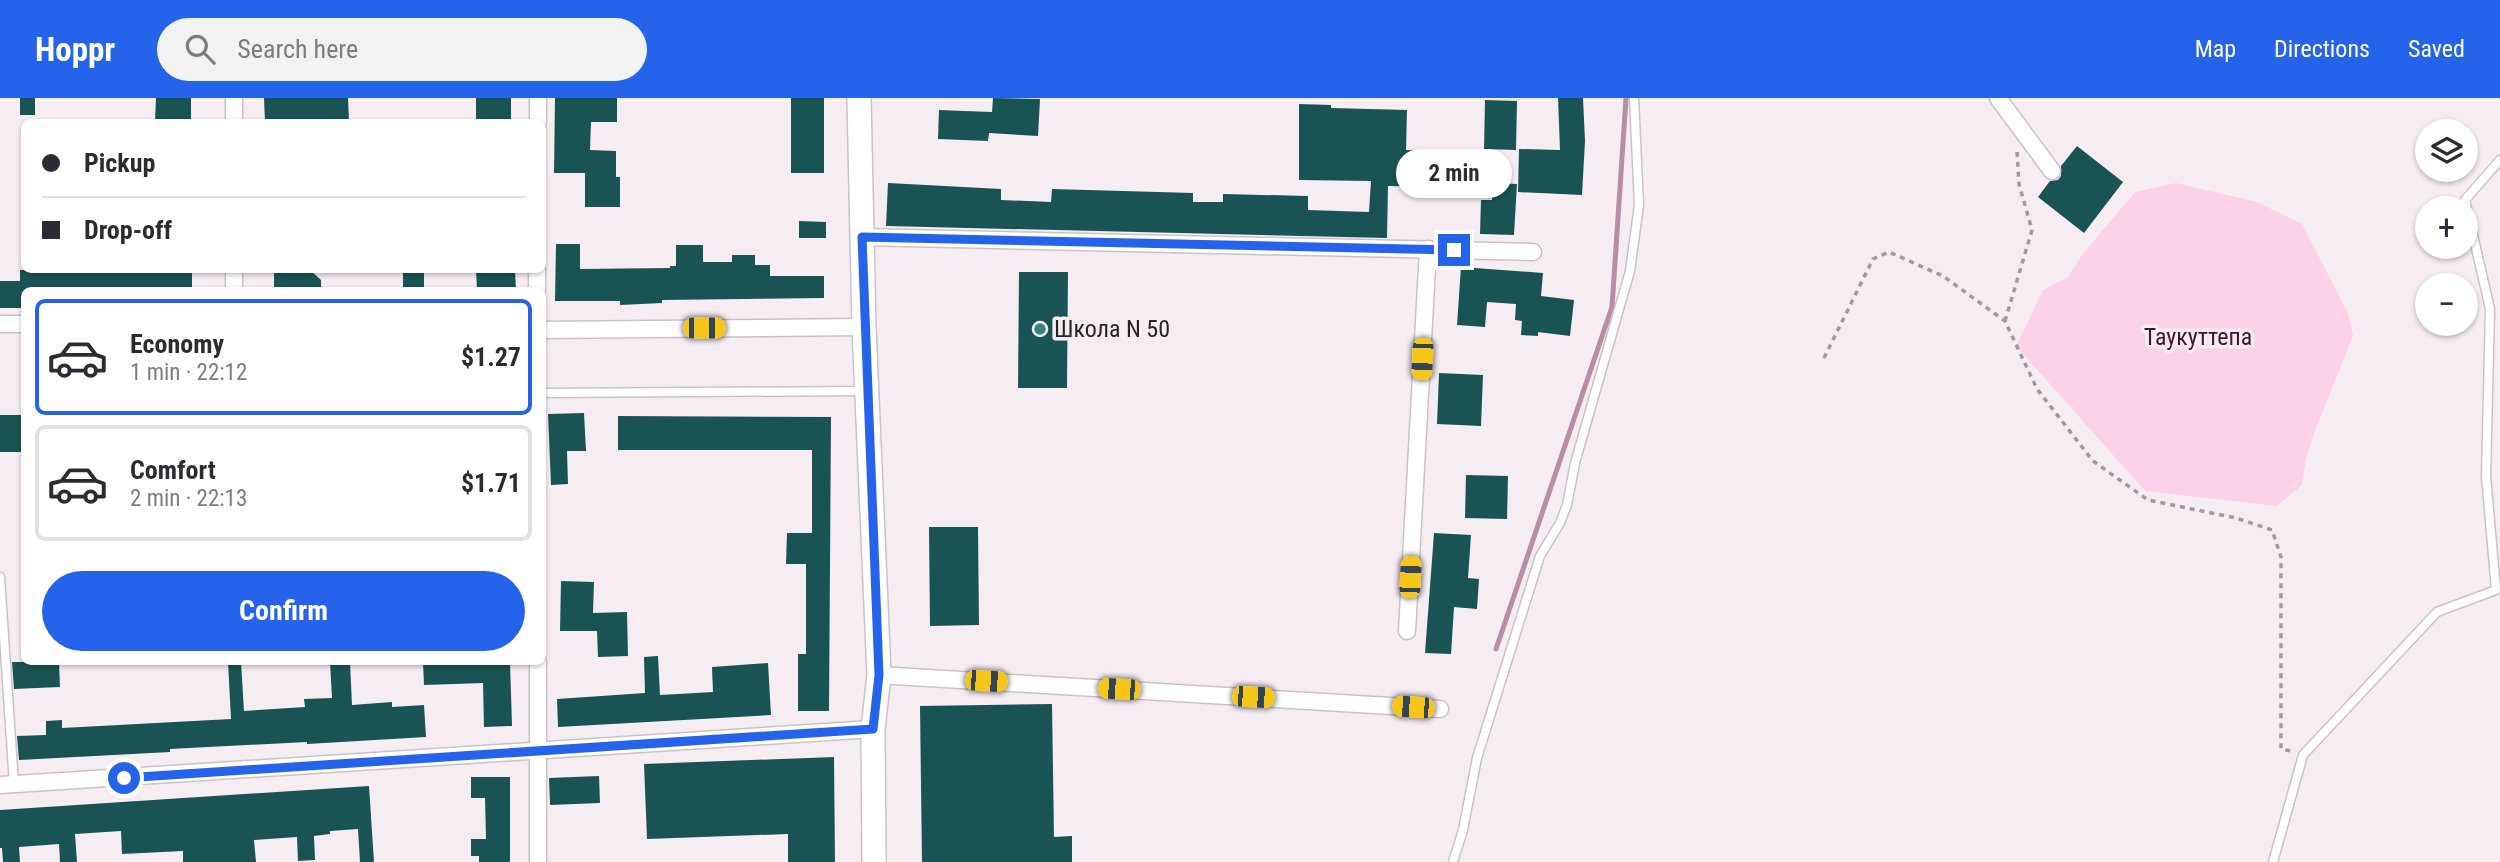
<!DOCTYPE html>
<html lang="en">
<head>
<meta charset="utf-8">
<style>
	body { margin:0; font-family:"Roboto Condensed",sans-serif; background:#f2f2f3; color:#2b2b33; height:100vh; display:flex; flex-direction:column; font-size:26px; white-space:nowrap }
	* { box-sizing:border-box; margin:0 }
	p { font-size:23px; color:#7c7c81 }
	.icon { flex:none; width:38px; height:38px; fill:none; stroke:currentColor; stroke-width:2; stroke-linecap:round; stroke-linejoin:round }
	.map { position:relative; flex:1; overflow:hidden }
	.drawer { position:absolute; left:21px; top:189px; width:525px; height:378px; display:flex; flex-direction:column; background:#fff; border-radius:10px; box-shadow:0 2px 5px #0004 }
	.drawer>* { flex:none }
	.top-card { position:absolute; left:21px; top:21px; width:525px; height:154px; border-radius:10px; box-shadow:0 2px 5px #0004; display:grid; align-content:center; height:154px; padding:0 21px; background:#fff }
	.fabs { position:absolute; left:2415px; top:21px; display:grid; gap:14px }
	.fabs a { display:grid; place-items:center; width:63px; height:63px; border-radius:50%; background:#fff; box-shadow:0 2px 5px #0004; font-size:35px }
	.end { position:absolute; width:32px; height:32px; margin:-16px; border:9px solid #2563eb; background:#fff; box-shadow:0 0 0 4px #fff }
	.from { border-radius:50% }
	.bubble { position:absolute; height:49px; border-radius:24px; background:#fff; box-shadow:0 2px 5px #0004; font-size:23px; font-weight:700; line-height:49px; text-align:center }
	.car { position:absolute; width:21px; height:42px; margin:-21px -10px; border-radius:9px; box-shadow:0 0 5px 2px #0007; background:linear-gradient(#f5c518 24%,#345 0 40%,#f5c518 0 76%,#345 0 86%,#f5c518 0) }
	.top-card b { display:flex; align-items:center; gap:24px; height:66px; font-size:26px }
	.top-card b+b { border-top:2px solid #e1e1e2 }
	.top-card i { width:18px; height:18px; background:#2b2b33 }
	ul { padding:12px 0 0; list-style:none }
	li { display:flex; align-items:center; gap:21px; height:116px; margin:0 14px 10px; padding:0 7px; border:4px solid #e1e1e2; border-radius:10px }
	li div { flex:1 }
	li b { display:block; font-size:26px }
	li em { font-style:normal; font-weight:700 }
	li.active { border-color:#2563eb }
	li>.icon { width:63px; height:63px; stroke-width:1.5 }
	.button { display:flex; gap:14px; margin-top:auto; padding:14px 21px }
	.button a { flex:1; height:80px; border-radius:42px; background:#2563eb; color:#fff; font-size:28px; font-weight:700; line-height:80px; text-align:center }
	header { display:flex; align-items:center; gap:42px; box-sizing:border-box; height:98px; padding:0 35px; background:#2563eb; color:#fff }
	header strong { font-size:33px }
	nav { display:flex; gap:38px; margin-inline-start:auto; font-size:24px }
	.search { width:490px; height:63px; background:#f2f2f3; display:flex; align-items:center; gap:18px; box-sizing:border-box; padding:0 24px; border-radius:38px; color:#7c7c81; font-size:26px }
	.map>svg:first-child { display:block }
	.green { fill:#fcd2e8 }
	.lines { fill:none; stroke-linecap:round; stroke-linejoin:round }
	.stream { stroke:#b78ea4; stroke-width:5 }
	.building { fill:#1a5353 }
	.lane-casing { stroke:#cbc2c7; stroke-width:11 }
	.street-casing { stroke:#cbc2c7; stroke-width:19 }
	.secondary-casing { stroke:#cbc2c7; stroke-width:26 }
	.path { stroke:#a19a9d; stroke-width:3.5; stroke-dasharray:5 5; stroke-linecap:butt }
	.lane { stroke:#fff; stroke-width:8 }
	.street { stroke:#fff; stroke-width:16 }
	.secondary { stroke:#fff; stroke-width:23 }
	.route { stroke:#2563eb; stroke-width:9 }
	.poi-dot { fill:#398282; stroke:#f6edf2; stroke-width:2.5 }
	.labels { text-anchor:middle; stroke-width:7; stroke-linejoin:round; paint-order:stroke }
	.poi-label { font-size:24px; fill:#282426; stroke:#f6edf2; text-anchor:start }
	.park-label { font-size:24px; fill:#461333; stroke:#f6edf2 }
</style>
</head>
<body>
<header>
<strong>Hoppr</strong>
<div class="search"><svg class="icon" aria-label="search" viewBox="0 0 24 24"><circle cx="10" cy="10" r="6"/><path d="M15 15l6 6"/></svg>Search here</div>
<nav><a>Map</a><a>Directions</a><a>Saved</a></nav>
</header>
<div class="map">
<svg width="2500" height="764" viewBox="0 0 2500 764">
	<rect width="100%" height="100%" fill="#f6edf2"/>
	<!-- green -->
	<path class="green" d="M2176,85L2257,104L2302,126L2348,215L2353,238L2315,333L2306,361L2302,387L2277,408L2145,393L2016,248L2043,192L2068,179L2082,157L2135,94Z"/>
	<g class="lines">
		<!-- stream -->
		<path class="stream" d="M1496,551L1612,209L1626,0"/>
	</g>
	<!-- building -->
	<g class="building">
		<rect x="20" y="0" width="15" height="17"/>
		<path d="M156,0H191V24H155Z"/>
		<path d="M264,0H348L349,24H265Z"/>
		<rect x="476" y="0" width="35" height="24"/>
		<path d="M555,0H617V24H591L590,52L616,53V79H620V109H585V75H554Z"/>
		<rect x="791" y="0" width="33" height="75"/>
		<path d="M993,0L1040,1L1038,38L989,35L988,43L938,41L939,12L992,14Z"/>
		<path d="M1558,0H1583L1585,43L1582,97L1518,94L1519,51L1560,52Z"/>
		<path d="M1485,2L1517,3L1516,52L1484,51Z"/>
		<path d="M1299,6L1331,7V10L1407,12L1406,52L1436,53L1435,89L1388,88L1387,140L886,128L888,85L1001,91V102L1051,104L1052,91L1193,95V104H1223V96L1308,98V112L1369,114L1371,83L1299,82Z"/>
		<path d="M2077,48L2123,84L2084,135L2038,99L2050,83L2058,82L2061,78V68Z"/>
		<path d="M1492,85L1517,86L1514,137L1480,136L1481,102H1492Z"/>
		<path d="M799,123L826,124V140H799Z"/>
		<path d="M556,146H580V171L670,170V168H676V147H703V164H732V157H755V167H770V178H824V200L662,202V205L620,207V203H555Z"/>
		<path d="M1461,169L1543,175L1541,198L1574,202L1570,238L1538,234V238L1521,237L1522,223L1515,222L1516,206L1487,204L1485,229L1457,227Z"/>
		<path d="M20,172H192V192H24V210H0V183H20Z"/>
		<path d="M274,172H310L321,182V192H274Z"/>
		<rect x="403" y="172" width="21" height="20"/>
		<path d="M476,172H515L516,192H477Z"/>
		<path d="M1019,174H1068L1067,290H1018Z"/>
		<path d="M1439,275L1483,277L1481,328L1437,326Z"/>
		<path d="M584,315L586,353H567L568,386L551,387L548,316Z"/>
		<rect x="0" y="317" width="24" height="37"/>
		<path d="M618,318L831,319L829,613H798V556H806V466H786L787,435H812V352H618Z"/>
		<path d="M1466,377L1508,378L1507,421L1465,420Z"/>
		<path d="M929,429H978L979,527L930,528Z"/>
		<path d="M1434,435L1471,437L1468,480L1479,481L1477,511L1454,509L1451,556L1425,555Z"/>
		<path d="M561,483L594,484L593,515L627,514L628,558L598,559L597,533H560Z"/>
		<path d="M658,558L660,597L713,594L712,569L768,565L771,617L558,629L557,601L645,595L644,559Z"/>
		<path d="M12,564H59L60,589L14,591Z"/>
		<path d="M228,564H241L244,613L305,609L304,601L332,600L330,564H350L352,607L392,604V609L424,607L426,639L307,646V644L170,651V654L19,662L17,638L46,637V623L62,622V630L231,621Z"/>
		<path d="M423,564H510L512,628L484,629L483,585L424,587Z"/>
		<path d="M1052,606L1054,739L1072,738V764H922L920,608Z"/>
		<path d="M834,659L835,764H788V736L647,741L644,666Z"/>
		<path d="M599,678L600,705L550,707L549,680Z"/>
		<path d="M471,679H510V764H479V758H471V741H486L485,700H471Z"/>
		<path d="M369,688L374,764H360L358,731L330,733V736L314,738L315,762L298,763L297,739L254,742L256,764H183V753L122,756L121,733L75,736L77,764H60L59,746L19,749L20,764H3L2,750H0V712Z"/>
	</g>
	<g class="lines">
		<defs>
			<g id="lane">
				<path d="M542,295L864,293"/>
				<path d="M0,479L14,686"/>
				<path d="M1453,764L1463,732L1477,660L1540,458L1560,425L1567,407L1575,365L1630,173L1639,107L1634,0"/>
				<path d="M2273,764L2303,657L2437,514L2496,492L2486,378L2490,211L2465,102L2500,62"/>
			</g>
			<g id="street">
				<path d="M1998,0L2052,73"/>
				<path d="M234,24V0"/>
				<path d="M538,24V0"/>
				<path d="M862,139L1533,154"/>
				<path d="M234,192V172"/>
				<path d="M537,192V172"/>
				<path d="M0,226H24"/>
				<path d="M542,232L864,229"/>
				<path d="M1407,533L1428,151"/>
				<path d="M538,564V764"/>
				<path d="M879,577L1440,611"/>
				<path d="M0,687L873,631"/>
			</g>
			<path id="secondary" d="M859,0L864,229L879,577L873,631L874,764"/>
		</defs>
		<!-- lane casing -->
		<use href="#lane" class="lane-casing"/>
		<!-- street casing -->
		<use href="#street" class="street-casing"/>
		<!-- secondary casing -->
		<use href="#secondary" class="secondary-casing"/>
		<!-- path -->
		<g class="path">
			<path d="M2005,223L2032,132L2019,86L2017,54"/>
			<path d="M1824,260L1873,161L1889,154L1943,178L2005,223L2037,291L2093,363L2148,402L2236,420L2272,432L2281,459V651L2291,653"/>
		</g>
		<!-- lane -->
		<use href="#lane" class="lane"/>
		<!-- street -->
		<use href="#street" class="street"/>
		<!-- secondary -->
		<use href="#secondary" class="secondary"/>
	</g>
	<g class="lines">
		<!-- route -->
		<path class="route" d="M124,680L873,631L879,577L862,139L1454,152"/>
	</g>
	<!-- markers -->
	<circle class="poi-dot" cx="1040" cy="231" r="7"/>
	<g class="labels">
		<!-- poi labels -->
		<g class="poi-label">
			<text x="1054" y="239">Школа N 50</text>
		</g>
		<!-- park labels -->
		<g class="park-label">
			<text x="2198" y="247">Таукуттепа</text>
		</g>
	</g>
</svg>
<div class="fabs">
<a><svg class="icon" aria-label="layers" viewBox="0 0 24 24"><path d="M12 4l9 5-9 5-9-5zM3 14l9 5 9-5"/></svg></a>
<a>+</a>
<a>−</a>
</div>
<i class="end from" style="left:124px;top:680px"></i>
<i class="end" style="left:1454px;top:152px"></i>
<div class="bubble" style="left:1396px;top:51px;width:116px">2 min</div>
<i class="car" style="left:704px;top:230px;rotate:90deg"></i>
<i class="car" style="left:1422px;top:261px;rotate:183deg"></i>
<i class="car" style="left:1410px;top:479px;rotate:3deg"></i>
<i class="car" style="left:986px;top:583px;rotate:93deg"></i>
<i class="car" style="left:1119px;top:591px;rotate:273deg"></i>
<i class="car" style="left:1253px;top:599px;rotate:93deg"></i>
<i class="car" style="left:1413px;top:609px;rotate:274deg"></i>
<div class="top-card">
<b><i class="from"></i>Pickup</b>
<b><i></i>Drop-off</b>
</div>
<section class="drawer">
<ul>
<li class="active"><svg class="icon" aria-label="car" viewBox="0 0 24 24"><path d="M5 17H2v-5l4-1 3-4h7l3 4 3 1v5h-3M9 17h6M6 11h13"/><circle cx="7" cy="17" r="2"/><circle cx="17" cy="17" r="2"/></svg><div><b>Economy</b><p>1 min · 22:12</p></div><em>$1.27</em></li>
<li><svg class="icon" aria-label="car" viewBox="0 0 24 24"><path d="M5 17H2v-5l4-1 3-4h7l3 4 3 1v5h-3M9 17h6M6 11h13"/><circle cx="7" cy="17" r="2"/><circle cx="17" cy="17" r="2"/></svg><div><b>Comfort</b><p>2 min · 22:13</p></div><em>$1.71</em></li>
</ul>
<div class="button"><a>Confirm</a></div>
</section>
</div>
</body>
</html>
